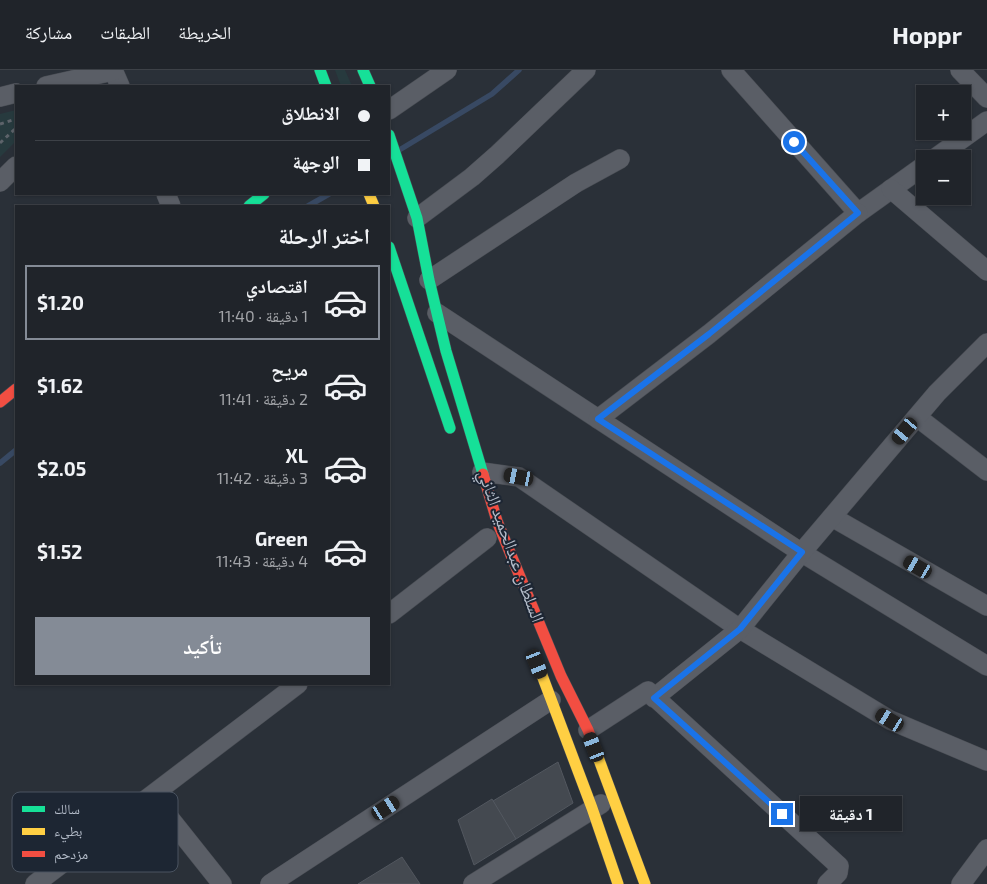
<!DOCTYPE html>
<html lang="ar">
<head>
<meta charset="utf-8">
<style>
	body { margin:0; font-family:"Exo 2","Noto Naskh Arabic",sans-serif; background:#2d3036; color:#f1f3f6; direction:rtl; height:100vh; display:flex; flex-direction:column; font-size:19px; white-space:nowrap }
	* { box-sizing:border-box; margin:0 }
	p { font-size:16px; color:#a2a4a8 }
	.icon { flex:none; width:28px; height:28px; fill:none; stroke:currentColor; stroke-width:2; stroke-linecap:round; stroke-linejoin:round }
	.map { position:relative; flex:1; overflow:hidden; direction:ltr }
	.details { position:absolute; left:15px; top:135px; width:375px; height:480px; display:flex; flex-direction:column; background:#20242a; border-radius:0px; box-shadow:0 1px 4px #0004,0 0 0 1px #3d4147; direction:rtl }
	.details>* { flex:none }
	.top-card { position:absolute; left:15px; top:15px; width:375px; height:110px; border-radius:0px; box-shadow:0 1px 4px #0004,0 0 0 1px #3d4147; direction:rtl; display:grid; align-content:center; height:110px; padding:0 20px; background:#20242a }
	.buttons { position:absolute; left:916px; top:15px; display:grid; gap:10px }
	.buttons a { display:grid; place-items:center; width:55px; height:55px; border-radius:0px; background:#20242a; box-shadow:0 1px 4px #0004,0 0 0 1px #3d4147; font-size:25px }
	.end { position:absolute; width:22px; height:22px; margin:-11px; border:6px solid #1a73e8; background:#fff; box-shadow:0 0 0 2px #fff }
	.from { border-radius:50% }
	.bubble { position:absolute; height:35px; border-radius:0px; background:#20242a; box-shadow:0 1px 4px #0004,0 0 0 1px #3d4147; font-size:16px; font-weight:700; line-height:35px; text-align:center; direction:rtl }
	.car { position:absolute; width:15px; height:30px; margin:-15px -8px; border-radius:6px; box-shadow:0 0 4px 1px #0007; background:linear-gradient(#222 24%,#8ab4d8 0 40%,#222 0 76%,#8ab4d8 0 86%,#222 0) }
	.top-card b { display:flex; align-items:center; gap:18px; height:48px; font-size:19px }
	.top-card b+b { border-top:1px solid #3d4147 }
	.top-card i { width:12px; height:12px; background:#f1f3f6 }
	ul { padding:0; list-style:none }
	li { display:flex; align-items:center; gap:15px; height:75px; margin:0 10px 8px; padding:0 10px; border:2px solid transparent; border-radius:0px }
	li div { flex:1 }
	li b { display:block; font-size:19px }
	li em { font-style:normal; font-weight:700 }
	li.selected { border-color:#848b96 }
	li>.icon { width:45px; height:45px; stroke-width:1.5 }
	h2 { padding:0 20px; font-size:22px; line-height:60px }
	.button { display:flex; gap:10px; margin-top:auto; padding:10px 20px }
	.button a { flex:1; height:58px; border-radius:0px; background:#848b96; color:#fff; font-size:20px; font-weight:700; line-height:58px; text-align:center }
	header { display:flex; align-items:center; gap:30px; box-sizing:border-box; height:70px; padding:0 25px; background:#20242a; border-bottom:1px solid #3d4147 }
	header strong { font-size:24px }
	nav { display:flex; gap:28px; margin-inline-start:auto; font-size:18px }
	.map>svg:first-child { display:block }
	.green { fill:#273a3e }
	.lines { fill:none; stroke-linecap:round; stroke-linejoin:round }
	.stream { stroke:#384963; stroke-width:5.5 }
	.building { fill:#444950; stroke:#52575f }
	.street-casing { stroke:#484c53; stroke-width:20 }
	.fast-casing { stroke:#484c53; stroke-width:12 }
	.slow-casing { stroke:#484c53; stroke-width:12 }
	.jam-casing { stroke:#484c53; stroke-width:12 }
	.path { stroke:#5d636a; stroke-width:3; stroke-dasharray:4 4; stroke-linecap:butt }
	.street { stroke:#5a5e66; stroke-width:19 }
	.fast { stroke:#16e098; stroke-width:11 }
	.slow { stroke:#ffcf43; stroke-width:11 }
	.jam { stroke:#f24e42; stroke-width:11 }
	.route { stroke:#1a73e8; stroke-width:6 }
	.labels { text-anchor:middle; stroke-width:4; stroke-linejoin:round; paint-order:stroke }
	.street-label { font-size:18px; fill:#b4bcc9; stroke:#1d2633 }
	.key { fill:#1d2633; stroke:#4a5360; stroke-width:1 }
	.key-label { font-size:14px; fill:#b4bcc9 }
</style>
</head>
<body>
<header>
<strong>Hoppr</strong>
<nav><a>الخريطة</a><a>الطبقات</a><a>مشاركة</a></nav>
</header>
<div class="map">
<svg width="987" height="814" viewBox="0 0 987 814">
	<rect width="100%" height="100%" fill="#2a3038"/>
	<!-- green -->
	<g class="green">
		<path d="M335,0H345L352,16H341Z"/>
		<path d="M16,40V71L0,87V44Z"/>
	</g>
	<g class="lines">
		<!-- stream -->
		<g class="stream">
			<path d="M401,79L492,24L519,0"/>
			<path d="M308,136L329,124"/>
			<path d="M0,393L16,380"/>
		</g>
	</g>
	<!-- building -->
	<g class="building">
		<path d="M558,692L573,733L516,769L493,731Z"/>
		<path d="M492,729L516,769L474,795L458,750Z"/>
		<path d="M402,787L420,814H358Z"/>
	</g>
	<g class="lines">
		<defs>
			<g id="street">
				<path d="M113,0L120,16"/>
				<path d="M731,0L858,143L925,95"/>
				<path d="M960,0L987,28"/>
				<path d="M46,16L113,1"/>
				<path d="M0,27L16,23"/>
				<path d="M389,40L447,0"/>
				<path d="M934,89L987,51"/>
				<path d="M0,112L16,96"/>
				<path d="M891,119L987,201"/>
				<path d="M166,124L171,136"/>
				<path d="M417,148L472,107L497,85L586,0"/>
				<path d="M429,210L576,113L620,89"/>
				<path d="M437,243L799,481L987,596"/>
				<path d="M917,347L987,401"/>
				<path d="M598,349L709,264L858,143"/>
				<path d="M482,402L519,407L740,559L890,650L987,691"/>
				<path d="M832,447L987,536"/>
				<path d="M389,544L487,468"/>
				<path d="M654,628L740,559L802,482L937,323L987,273"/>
				<path d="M588,660L648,621L839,796L838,803L827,814"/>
				<path d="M152,726L222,814"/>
				<path d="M35,814L298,614"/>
				<path d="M270,814L551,630"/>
				<path d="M473,814L601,734"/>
				<path d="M961,814L987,779"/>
			</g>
			<g id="fast">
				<path d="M320,0L326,16"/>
				<path d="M363,0L370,16"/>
				<path d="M389,65L417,148L429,210L446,281L483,404"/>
				<path d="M249,136L264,124"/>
				<path d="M389,177L450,358"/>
			</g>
			<g id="slow">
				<path d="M369,124L374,136"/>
				<path d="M540,600L592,738L618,814"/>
				<path d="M595,679L645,814"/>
			</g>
			<g id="jam">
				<path d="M0,332L16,319"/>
				<path d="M483,404L497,451L561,606L588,660L595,679"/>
			</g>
		</defs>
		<!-- street casing -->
		<use href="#street" class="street-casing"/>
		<!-- fast casing -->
		<use href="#fast" class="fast-casing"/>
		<!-- slow casing -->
		<use href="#slow" class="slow-casing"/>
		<!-- jam casing -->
		<use href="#jam" class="jam-casing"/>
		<!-- path -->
		<g class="path">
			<path d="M0,54L16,49"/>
			<path d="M0,73L16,58"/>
		</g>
		<!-- street -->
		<use href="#street" class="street"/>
		<!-- fast -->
		<use href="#fast" class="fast"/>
		<!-- slow -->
		<use href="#slow" class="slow"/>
		<!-- jam -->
		<use href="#jam" class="jam"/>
	</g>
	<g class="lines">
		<!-- route -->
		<path class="route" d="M782,744L654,628L740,559L802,482L598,349L709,264L858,143L794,72"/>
	</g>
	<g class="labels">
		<!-- street labels -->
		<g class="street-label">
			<text transform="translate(511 476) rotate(70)" y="6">السلطان عبدالحميد الثاني</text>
		</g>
	</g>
	<!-- legend -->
	<rect x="12" y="722" width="166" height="80" rx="8" class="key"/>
	<rect x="22" y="736" width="23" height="6" fill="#16e098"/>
	<rect x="22" y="758" width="23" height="7" fill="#ffcf43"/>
	<rect x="22" y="781" width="23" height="6" fill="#f24e42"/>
	<g class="key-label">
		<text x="54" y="744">سالك</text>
		<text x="54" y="766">بطيء</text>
		<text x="54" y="789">مزدحم</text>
	</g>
</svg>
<div class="buttons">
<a>+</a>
<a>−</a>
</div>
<i class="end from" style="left:794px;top:72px"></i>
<i class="end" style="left:782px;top:744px"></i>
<div class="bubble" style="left:800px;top:726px;width:102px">1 دقيقة</div>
<i class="car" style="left:905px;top:361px;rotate:220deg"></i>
<i class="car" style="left:519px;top:407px;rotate:281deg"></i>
<i class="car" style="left:918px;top:497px;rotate:300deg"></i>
<i class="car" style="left:537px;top:594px;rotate:158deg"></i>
<i class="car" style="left:890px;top:650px;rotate:301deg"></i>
<i class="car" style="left:594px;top:677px;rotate:339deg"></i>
<i class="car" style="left:386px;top:738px;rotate:57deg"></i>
<div class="top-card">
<b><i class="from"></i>الانطلاق</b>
<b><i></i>الوجهة</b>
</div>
<section class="details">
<h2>اختر الرحلة</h2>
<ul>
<li class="selected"><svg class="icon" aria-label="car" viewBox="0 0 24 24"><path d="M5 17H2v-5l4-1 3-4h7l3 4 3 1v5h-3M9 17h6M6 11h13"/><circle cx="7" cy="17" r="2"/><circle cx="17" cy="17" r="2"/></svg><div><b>اقتصادي</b><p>1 دقيقة · 11:40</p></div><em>$1.20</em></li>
<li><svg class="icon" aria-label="car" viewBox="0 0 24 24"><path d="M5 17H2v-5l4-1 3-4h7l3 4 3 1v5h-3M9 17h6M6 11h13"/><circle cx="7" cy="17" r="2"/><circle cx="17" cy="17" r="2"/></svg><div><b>مريح</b><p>2 دقيقة · 11:41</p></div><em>$1.62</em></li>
<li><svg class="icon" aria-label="car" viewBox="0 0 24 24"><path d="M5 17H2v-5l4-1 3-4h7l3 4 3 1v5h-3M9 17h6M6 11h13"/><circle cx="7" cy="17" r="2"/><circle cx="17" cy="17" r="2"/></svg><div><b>XL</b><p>3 دقيقة · 11:42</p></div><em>$2.05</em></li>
<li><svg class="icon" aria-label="car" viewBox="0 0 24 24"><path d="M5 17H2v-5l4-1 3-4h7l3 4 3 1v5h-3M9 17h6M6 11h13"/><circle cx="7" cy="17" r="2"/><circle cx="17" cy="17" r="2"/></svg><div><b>Green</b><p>4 دقيقة · 11:43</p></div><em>$1.52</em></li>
</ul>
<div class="button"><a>تأكيد</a></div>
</section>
</div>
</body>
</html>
